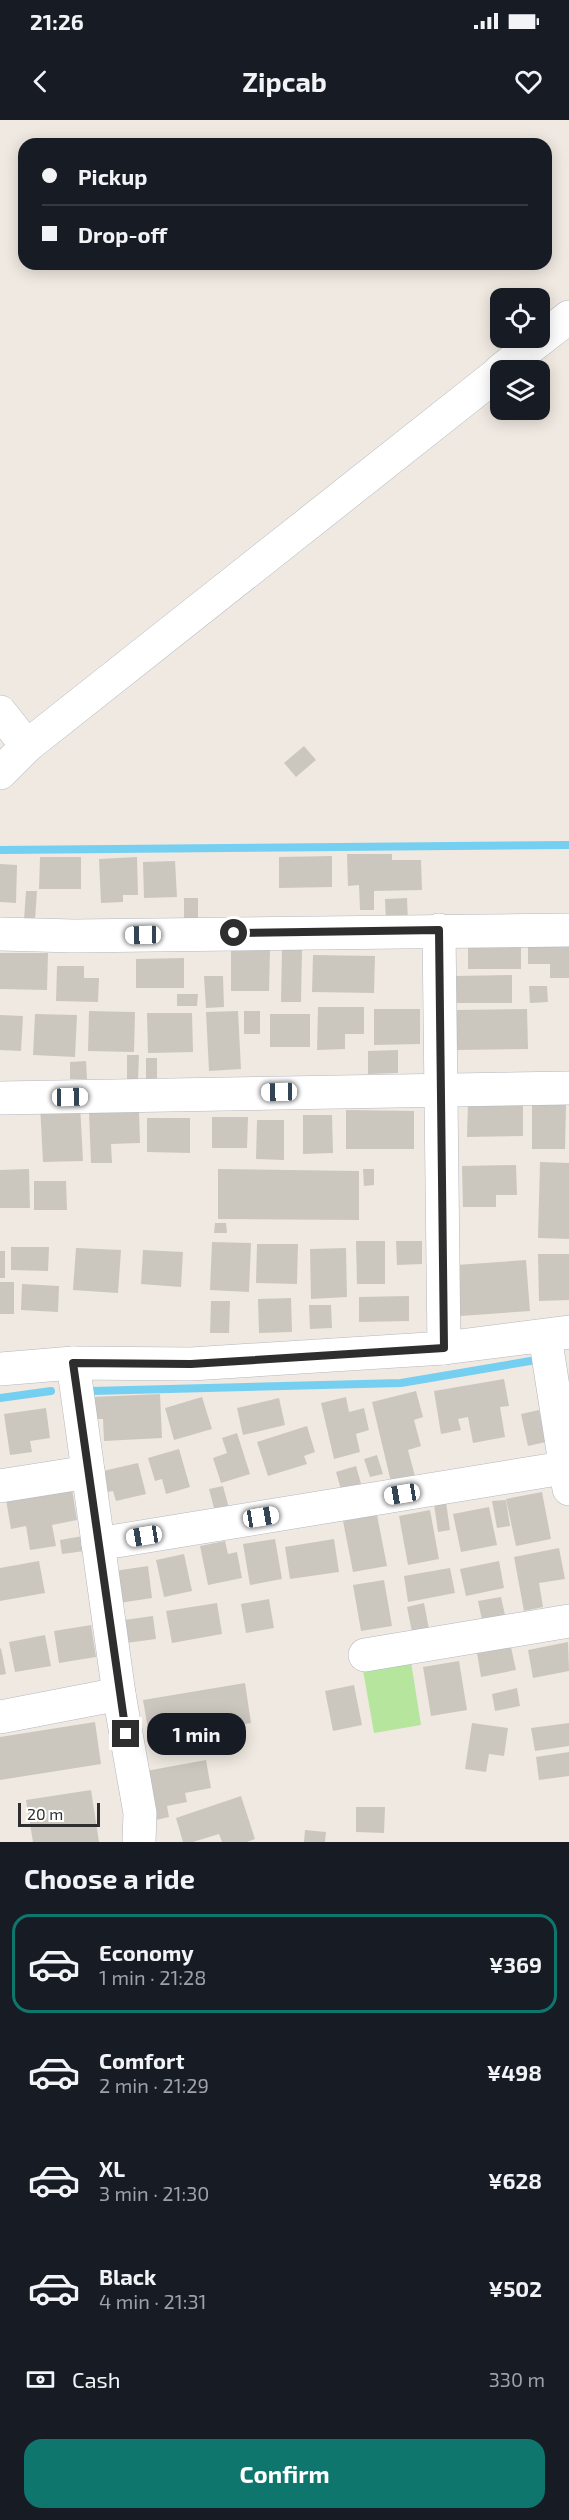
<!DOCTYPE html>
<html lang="en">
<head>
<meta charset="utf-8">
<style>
	body { margin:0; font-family:"Exo 2",sans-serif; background:#242831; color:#f1f3f6; height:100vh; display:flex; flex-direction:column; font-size:22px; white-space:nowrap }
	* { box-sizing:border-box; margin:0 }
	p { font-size:20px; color:#9ea1a6 }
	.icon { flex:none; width:33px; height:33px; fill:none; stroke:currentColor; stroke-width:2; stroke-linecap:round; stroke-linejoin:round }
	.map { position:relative; height:1722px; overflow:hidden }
	.sheet { display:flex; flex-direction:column; background:#171b24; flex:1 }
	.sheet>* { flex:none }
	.banner { position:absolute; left:18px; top:18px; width:534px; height:132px; border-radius:18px; box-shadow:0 3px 15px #0003; display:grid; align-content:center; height:132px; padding:0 24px; background:#171b24 }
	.controls { position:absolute; left:490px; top:168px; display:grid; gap:12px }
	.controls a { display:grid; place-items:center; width:60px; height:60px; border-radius:12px; background:#171b24; box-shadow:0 3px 15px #0003; font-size:30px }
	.scale { position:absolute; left:18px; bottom:15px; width:82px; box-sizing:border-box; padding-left:6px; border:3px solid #2e2e2e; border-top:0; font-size:16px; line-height:21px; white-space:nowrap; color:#2e2e2e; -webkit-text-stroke:4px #fff; paint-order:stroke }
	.end { position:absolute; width:27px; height:27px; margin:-14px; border:8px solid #2e2e2e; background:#fff; box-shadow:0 0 0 3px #fff }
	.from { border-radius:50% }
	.bubble { position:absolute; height:42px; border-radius:18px; background:#171b24; box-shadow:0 3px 15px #0003; font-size:20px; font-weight:700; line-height:42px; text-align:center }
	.car { position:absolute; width:18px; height:36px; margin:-18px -9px; border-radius:8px; box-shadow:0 0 4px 2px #0007; background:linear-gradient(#fff 24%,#345 0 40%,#fff 0 76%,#345 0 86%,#fff 0) }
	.banner b { display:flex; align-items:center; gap:21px; height:57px; font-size:22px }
	.banner b+b { border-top:2px solid #363941 }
	.banner i { width:15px; height:15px; background:#f1f3f6 }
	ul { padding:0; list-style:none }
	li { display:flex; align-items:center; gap:18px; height:99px; margin:0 12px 9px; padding:0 12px; border:3px solid transparent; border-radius:18px }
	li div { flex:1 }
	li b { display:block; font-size:22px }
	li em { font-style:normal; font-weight:700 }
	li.active { border-color:#0f766e }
	li>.icon { width:54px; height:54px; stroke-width:1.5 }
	h2 { padding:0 24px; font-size:27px; line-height:72px }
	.pay { display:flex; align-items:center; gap:15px; height:66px; padding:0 24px; font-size:22px }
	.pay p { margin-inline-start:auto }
	.cta { display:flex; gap:12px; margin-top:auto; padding:12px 24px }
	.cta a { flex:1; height:69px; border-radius:18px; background:#0f766e; color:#fff; font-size:24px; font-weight:700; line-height:69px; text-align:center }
	.status { display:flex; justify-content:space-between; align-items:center; height:42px; padding:0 30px; background:#171b24; direction:ltr }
	.status svg { height:16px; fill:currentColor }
	header { display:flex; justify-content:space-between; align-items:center; height:78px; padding:0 24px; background:#171b24; font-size:27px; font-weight:700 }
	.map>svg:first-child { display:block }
	.green { fill:#b6e59e }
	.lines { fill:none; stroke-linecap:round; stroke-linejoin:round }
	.stream { stroke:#75cff0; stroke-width:8 }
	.building { fill:#cbc7bf }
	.minor-casing { stroke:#b4b7c1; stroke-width:34 }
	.minor { stroke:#fff; stroke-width:33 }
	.route { stroke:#2e2e2e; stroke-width:8 }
</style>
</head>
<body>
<div class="status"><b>21:26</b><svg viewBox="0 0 49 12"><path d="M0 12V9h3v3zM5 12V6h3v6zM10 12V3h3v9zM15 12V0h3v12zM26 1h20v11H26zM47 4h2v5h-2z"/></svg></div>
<header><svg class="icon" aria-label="back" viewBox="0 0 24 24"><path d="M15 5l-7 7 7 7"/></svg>Zipcab<svg class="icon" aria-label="heart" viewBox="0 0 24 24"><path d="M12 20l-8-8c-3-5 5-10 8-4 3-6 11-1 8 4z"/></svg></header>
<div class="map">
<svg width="569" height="1722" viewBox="0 0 569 1722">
	<rect width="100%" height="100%" fill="#efe9e1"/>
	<!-- green -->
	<path class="green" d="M411,1542L421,1605L374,1613L363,1550Z"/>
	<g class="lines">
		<!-- stream -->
		<g class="stream">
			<path d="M0,730L569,725"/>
			<path d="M91,1271L401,1263L542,1239"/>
			<path d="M0,1278L51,1271"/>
		</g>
	</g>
	<!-- building -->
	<g class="building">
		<path d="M304,626L316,640L296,657L284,643Z"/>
		<path d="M347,734H392V740H421L422,770L374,771V790H360L359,765L348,766Z"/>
		<path d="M332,736V767L279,768V737Z"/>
		<path d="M40,737H81V769H39Z"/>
		<path d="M137,737L138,775H123V782L101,783L99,739Z"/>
		<path d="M175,741L177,777L144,778L143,742Z"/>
		<path d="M0,744L17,745L16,783L0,782Z"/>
		<path d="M26,771H37L35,800H24Z"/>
		<rect x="184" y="778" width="14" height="25"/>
		<path d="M407,778L408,801H386L385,779Z"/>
		<rect x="468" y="824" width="53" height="25"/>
		<path d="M528,825H569V858H550V844H528Z"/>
		<path d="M231,829L270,830L269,871H231Z"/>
		<path d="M282,829L302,830L301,882H281Z"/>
		<path d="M0,833H48L47,870L0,869Z"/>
		<path d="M313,835L375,836L374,873L312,872Z"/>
		<path d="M184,838V868H136V839Z"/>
		<path d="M57,846H84V858H99L98,882L56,881Z"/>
		<path d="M512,855V883H454V856Z"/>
		<path d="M204,856H223L224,887L206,888Z"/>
		<path d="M529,866H547L548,882L530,883Z"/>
		<path d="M177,874H198L197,886H177Z"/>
		<path d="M318,887H364V914H345V929L317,930Z"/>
		<path d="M374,889H420V924L374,925Z"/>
		<path d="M527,889L528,929L456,930L455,890Z"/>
		<path d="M89,891L135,892L134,932L88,931Z"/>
		<path d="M238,891L241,949L209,951L206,892Z"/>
		<rect x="244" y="891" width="16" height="23"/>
		<path d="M147,893H192L193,932L148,933Z"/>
		<path d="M35,894L77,895L75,937L33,935Z"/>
		<rect x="270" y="894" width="40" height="33"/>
		<path d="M0,895L23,896L21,931L0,930Z"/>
		<path d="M398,930V953L368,954V931Z"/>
		<path d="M127,935H139L138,959H127Z"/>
		<rect x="146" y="938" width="11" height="24"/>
		<path d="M86,941L87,959H70V942Z"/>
		<path d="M468,982H523V1016L467,1017Z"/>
		<path d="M80,984L83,1041L43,1042L40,985Z"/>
		<path d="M532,985H566L565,1029H532Z"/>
		<path d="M346,990L414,991V1029H346Z"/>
		<path d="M139,991L140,1023L111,1024L112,1043H91L89,992Z"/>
		<path d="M303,995H332L333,1033L303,1034Z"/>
		<path d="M212,997H248L247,1028H212Z"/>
		<path d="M147,998H190V1033L147,1032Z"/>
		<path d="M257,1000H284V1040L256,1039Z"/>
		<path d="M540,1042L569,1043V1119L538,1118Z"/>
		<path d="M516,1045L517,1075H496V1087H463L462,1046Z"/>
		<path d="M29,1049L30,1088H0V1050Z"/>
		<path d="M218,1049L359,1051V1100L218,1099Z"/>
		<path d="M363,1049H374V1065L364,1066Z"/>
		<path d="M34,1061H66L67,1090H34Z"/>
		<path d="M215,1103H226L227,1113H214Z"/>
		<path d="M356,1121H385V1164H357Z"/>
		<path d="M396,1121H422V1144L397,1145Z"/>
		<path d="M212,1122L251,1123L249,1172L210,1170Z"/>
		<path d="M257,1124H298L297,1164L256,1163Z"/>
		<path d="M11,1127H49L48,1151L11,1150Z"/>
		<path d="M76,1128L121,1130L118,1173L73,1170Z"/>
		<path d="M346,1128L347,1177L311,1179L310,1129Z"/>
		<path d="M143,1130L183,1132L181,1167L141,1164Z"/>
		<rect x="0" y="1131" width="5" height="27"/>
		<path d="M538,1134H569V1180L539,1181Z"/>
		<path d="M526,1140L530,1191L460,1196L456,1145Z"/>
		<rect x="0" y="1162" width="14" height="32"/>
		<path d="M22,1164L59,1166L58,1192L21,1190Z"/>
		<path d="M409,1176V1201L359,1202V1177Z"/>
		<path d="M291,1178L292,1212L259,1213L258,1179Z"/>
		<path d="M211,1181H230L229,1213H210Z"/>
		<path d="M309,1185H331L332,1208L310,1209Z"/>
		<path d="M504,1259L509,1286L500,1287L505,1317L473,1323L468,1297L458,1299L461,1310L441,1314L434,1271Z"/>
		<path d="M416,1271L423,1297L414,1300L421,1326L408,1330L415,1356L391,1362L372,1282Z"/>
		<path d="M160,1274L162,1318L104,1321L103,1299H94L93,1277Z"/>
		<path d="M202,1277L212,1309L174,1320L165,1288Z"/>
		<path d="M346,1277L349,1292L364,1288L369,1310L356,1314L360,1332L334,1339L321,1283Z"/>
		<path d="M279,1278L285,1305L243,1315L237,1288Z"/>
		<path d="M46,1288L50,1318L30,1321L32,1332L10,1335L4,1294Z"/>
		<path d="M539,1290L546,1322L528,1326L521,1294Z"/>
		<path d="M307,1306L315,1332L304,1336L307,1344L268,1356L257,1322Z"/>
		<path d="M237,1313L250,1354L221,1363L213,1338L227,1333L222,1318Z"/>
		<path d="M179,1329L190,1367L166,1374L162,1359L155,1361L148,1338Z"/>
		<path d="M377,1335L383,1354L370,1357L364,1339Z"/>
		<path d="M138,1343L146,1374L116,1381L113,1371L107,1372L103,1351Z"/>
		<path d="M356,1346L362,1367L342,1373L336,1352Z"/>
		<path d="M223,1366L229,1388L215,1392L209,1369Z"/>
		<path d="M72,1369L77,1400L52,1405L56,1426L30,1430L26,1406L11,1409L6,1380Z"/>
		<path d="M542,1372L551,1419L516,1426L506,1379Z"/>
		<path d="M506,1380L510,1406L497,1408L492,1381Z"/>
		<path d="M446,1382L450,1410L438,1412L434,1384Z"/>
		<path d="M489,1387L497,1425L461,1432L453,1394Z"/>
		<path d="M430,1390L439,1439L408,1445L399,1396Z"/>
		<path d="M377,1395L387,1446L353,1452L343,1401Z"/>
		<path d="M83,1416L85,1431L62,1434L60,1420Z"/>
		<path d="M275,1419L282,1459L250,1465L243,1424Z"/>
		<path d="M334,1419L339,1452L290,1459L285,1427Z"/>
		<path d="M225,1421L228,1434L237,1432L242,1458L208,1465L200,1426Z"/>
		<path d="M559,1428L565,1459L539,1463L543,1487L524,1491L514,1437Z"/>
		<path d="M184,1434L192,1471L164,1477L156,1440Z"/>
		<path d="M39,1441L45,1473L0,1481V1448Z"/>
		<path d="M499,1441L504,1468L466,1476L460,1449Z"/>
		<path d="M148,1446L152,1478L119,1483L114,1451Z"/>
		<path d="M450,1448L455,1473L408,1482L404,1456Z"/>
		<path d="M384,1460L392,1506L361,1511L353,1465Z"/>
		<path d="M501,1477L505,1495L482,1500L478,1481Z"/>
		<path d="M269,1479L274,1508L246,1513L241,1484Z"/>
		<path d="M217,1483L222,1514L172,1523L166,1491Z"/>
		<path d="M424,1483L429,1509L412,1512L407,1487Z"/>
		<path d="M153,1496L156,1519L126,1523L124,1500Z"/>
		<path d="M91,1505L96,1537L59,1543L54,1511Z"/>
		<path d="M45,1515L51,1546L15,1552L9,1522Z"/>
		<path d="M568,1522L569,1551L533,1558L528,1530Z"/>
		<path d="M511,1527L516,1550L481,1557L477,1533Z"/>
		<path d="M1,1528L6,1554L0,1555V1529Z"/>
		<path d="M459,1541L467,1590L431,1596L423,1547Z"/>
		<path d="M245,1563L251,1603L150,1620L143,1580Z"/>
		<path d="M354,1565L362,1605L333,1611L325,1571Z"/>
		<path d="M517,1568L520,1586L495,1591L492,1574Z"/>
		<path d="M95,1602L101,1644L0,1660V1617Z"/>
		<path d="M472,1603L508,1608L504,1636L489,1634L486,1652L465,1649Z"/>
		<path d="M569,1603V1626L535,1631L531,1608Z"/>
		<path d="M569,1632V1656L539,1660L536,1637Z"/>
		<path d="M206,1640L211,1668L185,1673L187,1682L167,1686L169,1697L156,1700L146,1651Z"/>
		<path d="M91,1670L99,1722H33L26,1680Z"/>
		<path d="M241,1676L255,1719L247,1722H222L219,1714L193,1722H183L176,1698Z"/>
		<path d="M356,1687H385L384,1713L356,1712Z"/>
		<path d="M305,1710L326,1712L325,1722H304Z"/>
	</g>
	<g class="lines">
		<defs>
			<g id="minor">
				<path d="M501,250L569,197"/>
				<path d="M0,592L27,626"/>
				<path d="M0,653L27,626L501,251"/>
				<path d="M439,810L444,1228"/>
				<path d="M0,814L74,816L569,810"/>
				<path d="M0,978L569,968"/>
				<path d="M545,1216L569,1369"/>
				<path d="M73,1243L119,1574L140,1693L139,1722"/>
				<path d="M0,1249L73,1243L191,1244L444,1228L569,1212"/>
				<path d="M0,1366L88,1352"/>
				<path d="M98,1424L569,1347"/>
				<path d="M365,1535L569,1501"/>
				<path d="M0,1597L119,1574"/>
			</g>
		</defs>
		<!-- minor casing -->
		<use href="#minor" class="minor-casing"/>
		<!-- minor -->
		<use href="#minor" class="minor"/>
	</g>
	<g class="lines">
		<!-- route -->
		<path class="route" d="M126,1614L73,1243L191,1244L444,1228L439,810L234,813"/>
	</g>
</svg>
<div class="controls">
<a><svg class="icon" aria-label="locate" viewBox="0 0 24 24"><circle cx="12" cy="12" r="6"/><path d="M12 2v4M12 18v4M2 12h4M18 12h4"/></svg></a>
<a><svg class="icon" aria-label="layers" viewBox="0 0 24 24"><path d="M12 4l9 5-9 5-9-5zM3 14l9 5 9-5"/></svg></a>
</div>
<div class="scale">20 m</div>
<i class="end from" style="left:234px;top:813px"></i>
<i class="end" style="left:126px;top:1614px"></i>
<div class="bubble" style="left:147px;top:1593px;width:99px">1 min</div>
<i class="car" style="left:143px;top:815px;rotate:269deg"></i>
<i class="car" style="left:279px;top:972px;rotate:269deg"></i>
<i class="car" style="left:70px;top:977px;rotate:89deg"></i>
<i class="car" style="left:402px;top:1374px;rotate:261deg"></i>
<i class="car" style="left:261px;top:1397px;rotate:81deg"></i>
<i class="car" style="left:144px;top:1416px;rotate:261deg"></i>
<div class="banner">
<b><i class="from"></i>Pickup</b>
<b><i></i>Drop-off</b>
</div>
</div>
<section class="sheet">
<h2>Choose a ride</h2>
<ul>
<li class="active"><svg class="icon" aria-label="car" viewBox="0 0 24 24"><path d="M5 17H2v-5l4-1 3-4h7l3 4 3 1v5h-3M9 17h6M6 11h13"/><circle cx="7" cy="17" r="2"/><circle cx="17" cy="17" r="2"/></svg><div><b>Economy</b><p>1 min · 21:28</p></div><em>¥369</em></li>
<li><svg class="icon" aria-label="car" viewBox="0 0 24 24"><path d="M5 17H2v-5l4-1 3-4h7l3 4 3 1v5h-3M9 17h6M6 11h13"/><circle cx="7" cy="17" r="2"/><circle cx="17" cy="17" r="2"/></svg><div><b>Comfort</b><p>2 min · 21:29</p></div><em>¥498</em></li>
<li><svg class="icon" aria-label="car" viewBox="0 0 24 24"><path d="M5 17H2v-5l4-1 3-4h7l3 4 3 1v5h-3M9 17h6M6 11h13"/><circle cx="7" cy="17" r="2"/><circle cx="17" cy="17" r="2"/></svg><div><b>XL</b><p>3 min · 21:30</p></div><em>¥628</em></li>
<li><svg class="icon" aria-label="car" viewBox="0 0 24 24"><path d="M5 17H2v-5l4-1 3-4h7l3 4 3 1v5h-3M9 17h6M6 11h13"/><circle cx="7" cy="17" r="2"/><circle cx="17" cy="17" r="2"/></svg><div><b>Black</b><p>4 min · 21:31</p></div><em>¥502</em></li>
</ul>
<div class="pay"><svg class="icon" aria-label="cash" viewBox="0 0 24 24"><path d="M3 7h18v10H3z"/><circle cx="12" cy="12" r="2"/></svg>Cash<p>330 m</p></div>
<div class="cta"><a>Confirm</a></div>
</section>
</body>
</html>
